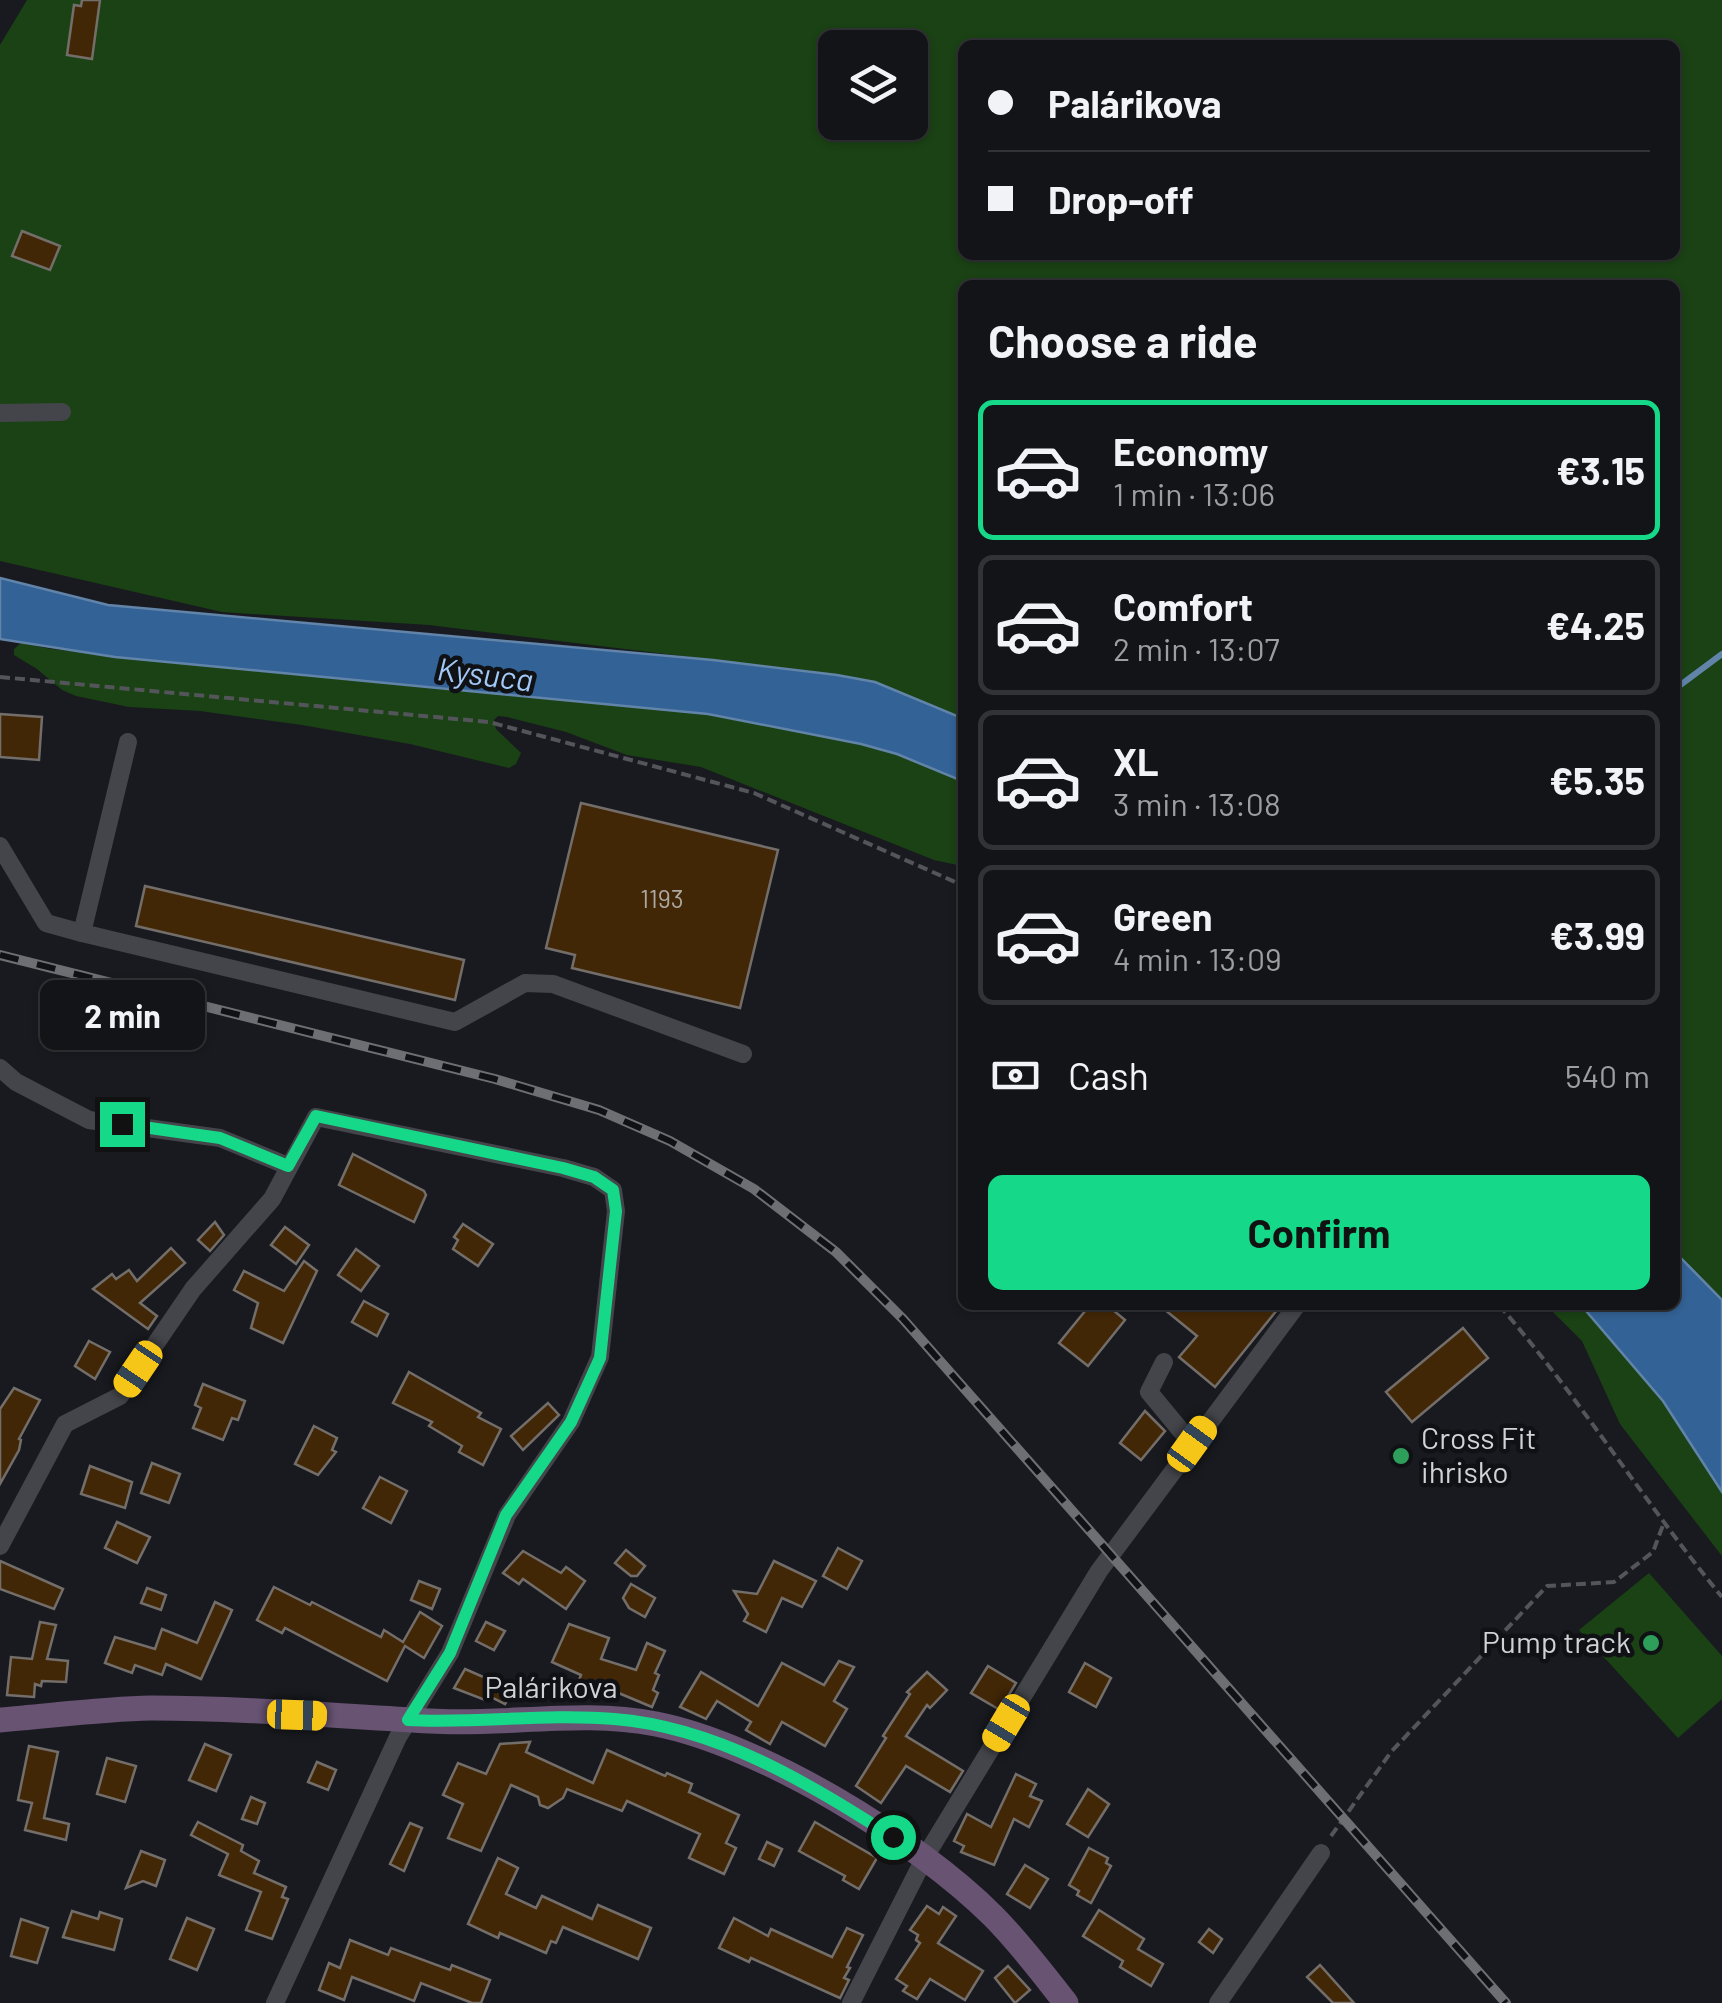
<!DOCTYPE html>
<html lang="en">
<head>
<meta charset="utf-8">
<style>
	body { margin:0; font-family:Barlow,sans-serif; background:#1c1d20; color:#f1f3f6; height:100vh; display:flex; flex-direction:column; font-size:38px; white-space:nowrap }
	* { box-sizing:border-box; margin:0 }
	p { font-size:32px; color:#9d9ea1 }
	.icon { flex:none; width:55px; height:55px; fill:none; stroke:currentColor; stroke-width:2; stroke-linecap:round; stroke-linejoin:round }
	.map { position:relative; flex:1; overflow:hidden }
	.sheet { position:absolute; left:958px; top:280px; width:722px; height:1030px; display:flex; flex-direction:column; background:#131417; border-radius:15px; box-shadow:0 2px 8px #0004,0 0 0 2px #323336 }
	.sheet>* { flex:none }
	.top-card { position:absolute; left:958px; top:40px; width:722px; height:220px; border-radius:15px; box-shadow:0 2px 8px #0004,0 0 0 2px #323336; display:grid; align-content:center; height:220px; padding:0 30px; background:#131417 }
	.buttons { position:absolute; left:818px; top:30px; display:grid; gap:20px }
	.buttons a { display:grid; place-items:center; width:110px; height:110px; border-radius:15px; background:#131417; box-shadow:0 2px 8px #0004,0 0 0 2px #323336; font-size:50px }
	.end { position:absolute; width:45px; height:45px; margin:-22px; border:12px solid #15d989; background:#111; box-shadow:0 0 0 5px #111 }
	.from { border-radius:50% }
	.bubble { position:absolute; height:70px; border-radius:15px; background:#131417; box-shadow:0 2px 8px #0004,0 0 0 2px #323336; font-size:32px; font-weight:700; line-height:70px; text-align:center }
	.car { position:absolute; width:30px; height:60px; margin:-30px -15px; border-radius:12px; box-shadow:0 0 8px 2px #0007; background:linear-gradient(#f5c518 24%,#345 0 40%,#f5c518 0 76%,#345 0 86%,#f5c518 0) }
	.top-card b { display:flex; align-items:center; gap:35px; height:95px; font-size:38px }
	.top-card b+b { border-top:2px solid #323336 }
	.top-card i { width:25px; height:25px; background:#f1f3f6 }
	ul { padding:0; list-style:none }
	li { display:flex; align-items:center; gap:30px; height:140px; margin:0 20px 15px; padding:0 10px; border:5px solid #323336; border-radius:15px }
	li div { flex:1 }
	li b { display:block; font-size:38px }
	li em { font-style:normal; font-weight:700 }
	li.on { border-color:#15d989 }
	li>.icon { width:90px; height:90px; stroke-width:1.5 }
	h2 { padding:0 30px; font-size:45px; line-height:120px }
	.pay { display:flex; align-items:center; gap:25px; height:110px; padding:0 30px; font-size:38px }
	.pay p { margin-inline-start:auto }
	.button { display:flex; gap:20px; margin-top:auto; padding:20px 30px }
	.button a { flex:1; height:115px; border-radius:15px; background:#15d989; color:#111; font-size:40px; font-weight:700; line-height:115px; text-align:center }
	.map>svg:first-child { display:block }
	.green { fill:#1a4214; fill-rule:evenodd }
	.water { fill:#336296; stroke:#6284a9; stroke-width:2.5 }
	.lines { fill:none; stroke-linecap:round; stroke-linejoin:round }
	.stream { stroke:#6284a9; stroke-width:6 }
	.building { fill:#422707; stroke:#736e6a; stroke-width:2.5 }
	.path { stroke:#54555a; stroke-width:4; stroke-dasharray:10 5; stroke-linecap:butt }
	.street { stroke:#44454a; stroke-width:18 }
	.secondary { stroke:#685373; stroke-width:25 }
	.rail-casing { stroke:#6e6f73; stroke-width:10 }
	.rail { stroke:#101115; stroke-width:6; stroke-dasharray:19; stroke-linecap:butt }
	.route { stroke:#15d989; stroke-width:12 }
	.leisure-dot { fill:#2e9e5b; stroke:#101115; stroke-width:4 }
	.labels { text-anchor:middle; stroke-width:9; stroke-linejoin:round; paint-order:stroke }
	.number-label { font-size:25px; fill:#ada7a2 }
	.poi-label { font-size:30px; fill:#d1d2d5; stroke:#101115; text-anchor:start }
	.street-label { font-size:30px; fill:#d1d2d5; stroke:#101115 }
	.water-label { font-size:32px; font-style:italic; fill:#a1c8f6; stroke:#101115 }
</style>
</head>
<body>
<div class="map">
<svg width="1722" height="2003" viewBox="0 0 1722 2003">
	<rect width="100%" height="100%" fill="#191a1f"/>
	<!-- green -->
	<g class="green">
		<path d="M27,0H1722V1300L1675,1252V285H962V718L875,682L837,675L429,625L222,612L0,561V45ZM962,45H1675V255H962ZM835,48H910V122H835Z"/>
		<path d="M21,643L51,649L708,714L861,744L897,754L962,781V866L934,860L701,767L627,755L566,732L507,717L498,716L494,720L496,729L521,753L516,764L509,768L410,744L302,725L200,711L129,707L76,696L62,690L37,669L14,655V649Z"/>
		<path d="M1546,1305H1581L1663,1401L1722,1492V1556L1620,1424L1582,1341Z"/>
		<path d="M1649,1573L1722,1656V1699L1678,1738L1579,1630Z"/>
	</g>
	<!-- water -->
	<g class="water">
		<path d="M0,578L108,605L713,660L837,675L875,682L962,718V781L897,754L861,744L708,714L115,657L0,639Z"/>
		<path d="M1675,1252L1722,1300V1492L1663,1401L1581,1305H1675Z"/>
	</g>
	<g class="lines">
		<!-- stream -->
		<path class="stream" d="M1675,689L1722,654"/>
	</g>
	<!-- building -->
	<g class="building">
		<path d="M82,0H100L92,59L67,55L74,5L81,6Z"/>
		<path d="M22,231L60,246L50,270L12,256Z"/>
		<path d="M0,714L42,717L39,760L0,757Z"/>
		<path d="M581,803L778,850L740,1008L572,968L575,955L546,948Z"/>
		<path d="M145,886L464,960L455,1000L136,926Z"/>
		<path d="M353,1154L424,1191L426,1195L414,1222L339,1185Z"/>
		<path d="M215,1222L224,1235L210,1251L198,1240Z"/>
		<path d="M463,1224L493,1244L478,1266L453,1249L458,1240L454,1237Z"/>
		<path d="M285,1227L309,1245L296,1264L271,1245Z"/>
		<path d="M171,1248L185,1263L140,1303L157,1316L148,1329L93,1289L112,1274L116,1279L129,1270L137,1281Z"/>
		<path d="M356,1249L379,1266L361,1291L338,1275Z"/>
		<path d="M304,1261L317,1271L283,1343L251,1328L258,1303L234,1290L244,1271L284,1291Z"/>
		<path d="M364,1301L388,1314L377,1336L352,1322Z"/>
		<path d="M1090,1305H1107L1125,1320L1088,1366L1059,1343Z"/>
		<path d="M1159,1305H1281L1215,1387L1179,1357L1197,1336Z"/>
		<path d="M1463,1328L1488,1358L1412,1422L1386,1392Z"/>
		<path d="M89,1341L110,1352L95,1379L75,1366Z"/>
		<path d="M409,1372L481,1413L478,1417L501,1429L483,1465L459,1452L462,1446L429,1426L432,1422L393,1403Z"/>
		<path d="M203,1384L245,1401L238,1420L232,1418L223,1440L193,1428L201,1408L195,1405Z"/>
		<path d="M14,1388L40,1400L19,1439L21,1440L19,1450L0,1484V1409Z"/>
		<path d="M548,1403L559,1415L523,1450L511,1436Z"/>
		<path d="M1145,1411L1165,1431L1141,1460L1120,1443Z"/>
		<path d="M314,1426L337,1438L332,1450L336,1452L318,1475L295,1464Z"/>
		<path d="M152,1463L180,1474L169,1503L141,1493Z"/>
		<path d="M90,1466L132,1482L125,1508L81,1494Z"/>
		<path d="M380,1477L407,1491L391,1523L363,1508Z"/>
		<path d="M117,1522L150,1537L137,1563L105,1548Z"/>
		<path d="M838,1548L862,1561L847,1589L823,1576Z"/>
		<path d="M626,1550L645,1566L637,1576H631L615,1563Z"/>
		<path d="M523,1551L561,1573L566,1567L585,1581L566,1609L523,1579L519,1584L503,1573Z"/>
		<path d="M0,1561L63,1589L54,1609L0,1589Z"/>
		<path d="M774,1561L816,1581L802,1607L782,1598L766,1632L744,1621L748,1614L734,1591L757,1594Z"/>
		<path d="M419,1581L440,1589L432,1609L411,1600Z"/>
		<path d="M631,1584L655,1598L645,1617L629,1608L623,1598Z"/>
		<path d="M274,1587L310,1605L312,1602L381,1637L384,1630L403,1642L420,1612L442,1626L424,1658L405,1646L387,1681L285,1628L282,1633L257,1620Z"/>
		<path d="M147,1588L166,1595L161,1610L141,1603Z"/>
		<path d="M215,1602L232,1610L201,1679L166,1664L162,1675L135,1665L132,1673L105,1663L115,1637L155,1649L162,1629L197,1643Z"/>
		<path d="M40,1622L56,1625L47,1659L68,1661L66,1682L42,1681L41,1686L35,1684L34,1697L7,1695L11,1657L32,1659Z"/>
		<path d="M486,1622L505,1631L494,1650L476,1641Z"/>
		<path d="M569,1624L609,1638L601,1659L636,1670L647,1643L665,1651L655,1673L659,1675L653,1690L658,1693L652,1707L609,1689L607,1694L578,1683L581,1675L552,1662Z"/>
		<path d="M839,1661L854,1667L834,1701L847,1709L825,1746L782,1722L770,1744L746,1730L751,1722L717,1701L706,1719L680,1707L701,1672L758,1706L782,1663L824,1685Z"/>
		<path d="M1085,1663L1111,1678L1096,1707L1069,1692Z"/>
		<path d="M988,1666L1016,1683L1000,1710L971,1693Z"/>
		<path d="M465,1669L513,1690L505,1704L487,1695L485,1700L454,1688Z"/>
		<path d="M927,1672L947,1690L930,1708L927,1705L906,1736L963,1771L950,1792L906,1766L881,1803L856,1786L886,1738L883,1736L910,1694L907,1692Z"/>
		<path d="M530,1742L526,1752L593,1783L607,1750L665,1776L667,1773L692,1784L689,1792L739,1815L726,1843L736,1848L724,1874L689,1858L700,1834L627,1801L622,1811L567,1789L563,1798L548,1808L540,1805L538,1797L511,1785L481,1851L448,1838L463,1804L443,1795L458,1763L486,1774L500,1744Z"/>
		<path d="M205,1744L231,1755L216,1791L189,1780Z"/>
		<path d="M29,1746L58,1752L44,1818L69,1824L66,1840L25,1830L32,1803L18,1800Z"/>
		<path d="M107,1758L136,1766L125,1802L97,1794Z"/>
		<path d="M317,1762L336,1770L328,1790L308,1782Z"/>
		<path d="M1016,1774L1036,1784L1030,1796L1042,1801L1029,1827L1014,1819L994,1865L961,1852L964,1846L954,1841L967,1814L991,1827Z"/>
		<path d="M1088,1789L1109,1804L1088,1837L1067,1824Z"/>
		<path d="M251,1797L265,1803L257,1824L242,1819Z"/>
		<path d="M198,1822L243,1845L241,1851L259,1861L254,1873L286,1887L282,1897L288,1899L272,1939L246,1930L261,1892L219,1875L228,1854L191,1835Z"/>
		<path d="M815,1822L877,1858L859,1889L843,1880L845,1876L799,1851Z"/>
		<path d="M410,1823L422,1828L404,1871L390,1864Z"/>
		<path d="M767,1842L782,1849L774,1866L759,1859Z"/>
		<path d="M1089,1848L1108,1858L1106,1863L1111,1866L1091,1903L1077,1895L1079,1891L1069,1885Z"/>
		<path d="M141,1851L165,1860L156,1886L143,1881L126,1888Z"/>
		<path d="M498,1858L518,1868L506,1894L536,1908L542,1896L592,1919L598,1905L651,1928L638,1959L563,1927L556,1943L551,1941L546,1953L500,1933L498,1938L468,1924Z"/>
		<path d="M1025,1865L1048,1879L1030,1908L1007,1894Z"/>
		<path d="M927,1906L939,1914L943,1907L956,1916L938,1943L983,1971L965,2000L930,1979L917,1999L903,1991L907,1986L896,1979L920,1943L916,1940L918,1935L910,1930Z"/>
		<path d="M1099,1910L1144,1939L1138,1949L1163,1964L1151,1986L1120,1967L1123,1961L1083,1936Z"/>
		<path d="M72,1911L98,1919L100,1912L122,1919L114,1950L63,1937Z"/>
		<path d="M187,1918L214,1929L197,1970L170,1959Z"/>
		<path d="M734,1918L768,1936L771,1929L832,1957L847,1928L863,1935L847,1967L850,1968L844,1978L849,1980L840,1998L751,1958L749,1962L719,1948Z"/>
		<path d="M21,1919L48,1928L37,1963L11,1956Z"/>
		<path d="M1209,1929L1222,1939L1213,1953L1199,1942Z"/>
		<path d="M350,1940L388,1955L391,1948L450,1970L452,1965L490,1980L481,2003H472L421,1983L414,2001L352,1977L344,2000L319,1990L329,1963L340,1968Z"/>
		<path d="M1320,1965L1354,2003H1333L1307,1977Z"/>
		<path d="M1008,1966L1030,1990L1015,2003L995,1978Z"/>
	</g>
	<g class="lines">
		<!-- path -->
		<g class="path">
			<path d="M0,677L489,722L754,793L962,885"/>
			<path d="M1499,1305C1579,1397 1644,1502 1722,1597"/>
			<path d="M1331,1836L1391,1752L1547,1586L1614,1582L1653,1552L1663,1525"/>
		</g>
		<!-- street -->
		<g class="street">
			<path d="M0,413L62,412"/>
			<path d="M0,846L46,923L82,933L455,1022L525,983L553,984L743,1054"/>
			<path d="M82,933L128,742"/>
			<path d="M0,1068L16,1082L89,1120L220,1138L288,1166"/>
			<path d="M1164,1362L1149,1392L1192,1444"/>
			<path d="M0,1546L65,1424L120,1396L193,1289L272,1199L316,1117L563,1168L594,1177L613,1190L616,1211L600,1357L571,1422L507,1515L450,1653L398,1737L275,2003"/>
			<path d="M851,2003L925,1857L1099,1571L1297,1305"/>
			<path d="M1218,2003L1321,1853"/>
		</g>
		<!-- secondary -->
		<path class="secondary" d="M0,1720C50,1716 101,1709 151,1708C243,1708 337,1716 430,1721C505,1726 581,1709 656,1724C762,1745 917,1840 993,1916C1020,1943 1043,1974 1066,2003"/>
		<defs>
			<path id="rail" d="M0,955L495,1079L599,1110L670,1141L754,1189L836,1252L903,1319L1506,2003"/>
		</defs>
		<!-- rail casing -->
		<use href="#rail" class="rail-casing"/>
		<!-- rail -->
		<use href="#rail" class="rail"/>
	</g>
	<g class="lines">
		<!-- route -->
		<path class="route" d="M122,1124L220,1138L288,1166L316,1116L563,1168L594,1177L613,1190L616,1211L600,1358L571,1422L506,1515L450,1653L408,1720C476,1724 545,1713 614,1719C717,1727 808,1783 893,1837"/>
	</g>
	<!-- markers -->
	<g class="leisure-dot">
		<circle cx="1401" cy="1456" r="10"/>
		<circle cx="1651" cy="1643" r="10"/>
	</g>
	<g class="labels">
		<!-- number labels -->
		<g class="number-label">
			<text x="662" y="908">1193</text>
		</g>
		<!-- poi labels -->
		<g class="poi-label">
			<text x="1421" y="1449">Cross Fit<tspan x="1421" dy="34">ihrisko</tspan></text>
			<text x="1631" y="1653" text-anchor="end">Pump track</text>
		</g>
		<!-- street labels -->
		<g class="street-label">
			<text x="551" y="1698">Palárikova</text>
		</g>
		<!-- water labels -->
		<g class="water-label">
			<text transform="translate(485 675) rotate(7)" y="11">Kysuca</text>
		</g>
	</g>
</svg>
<div class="buttons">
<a><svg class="icon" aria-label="layers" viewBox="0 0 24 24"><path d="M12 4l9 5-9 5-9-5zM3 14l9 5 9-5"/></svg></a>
</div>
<i class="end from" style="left:893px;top:1837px"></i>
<i class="end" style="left:122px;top:1124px"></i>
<div class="bubble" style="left:40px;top:980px;width:165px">2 min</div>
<i class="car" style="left:138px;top:1369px;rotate:214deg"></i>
<i class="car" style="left:1192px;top:1444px;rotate:36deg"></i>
<i class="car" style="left:297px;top:1715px;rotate:92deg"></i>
<i class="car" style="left:1006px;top:1723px;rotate:211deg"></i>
<div class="top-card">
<b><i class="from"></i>Palárikova</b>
<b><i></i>Drop-off</b>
</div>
<section class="sheet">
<h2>Choose a ride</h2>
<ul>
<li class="on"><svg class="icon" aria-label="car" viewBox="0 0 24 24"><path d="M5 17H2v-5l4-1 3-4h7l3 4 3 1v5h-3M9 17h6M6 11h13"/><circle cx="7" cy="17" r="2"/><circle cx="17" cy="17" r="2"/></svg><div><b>Economy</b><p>1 min · 13:06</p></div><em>€3.15</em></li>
<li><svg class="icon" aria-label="car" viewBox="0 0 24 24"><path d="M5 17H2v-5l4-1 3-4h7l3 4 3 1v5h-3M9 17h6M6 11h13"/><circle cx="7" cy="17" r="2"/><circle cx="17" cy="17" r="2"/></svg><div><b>Comfort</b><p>2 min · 13:07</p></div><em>€4.25</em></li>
<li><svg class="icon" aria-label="car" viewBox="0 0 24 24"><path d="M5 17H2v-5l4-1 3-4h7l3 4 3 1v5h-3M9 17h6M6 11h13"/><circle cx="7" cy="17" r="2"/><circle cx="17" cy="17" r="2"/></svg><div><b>XL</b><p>3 min · 13:08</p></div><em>€5.35</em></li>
<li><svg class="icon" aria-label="car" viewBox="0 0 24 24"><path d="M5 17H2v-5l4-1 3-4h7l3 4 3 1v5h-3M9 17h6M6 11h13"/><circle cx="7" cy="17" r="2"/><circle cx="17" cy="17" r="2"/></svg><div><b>Green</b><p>4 min · 13:09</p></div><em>€3.99</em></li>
</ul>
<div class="pay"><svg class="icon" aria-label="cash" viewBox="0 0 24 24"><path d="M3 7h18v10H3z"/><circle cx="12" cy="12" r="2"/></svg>Cash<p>540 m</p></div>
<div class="button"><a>Confirm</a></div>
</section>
</div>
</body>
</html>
